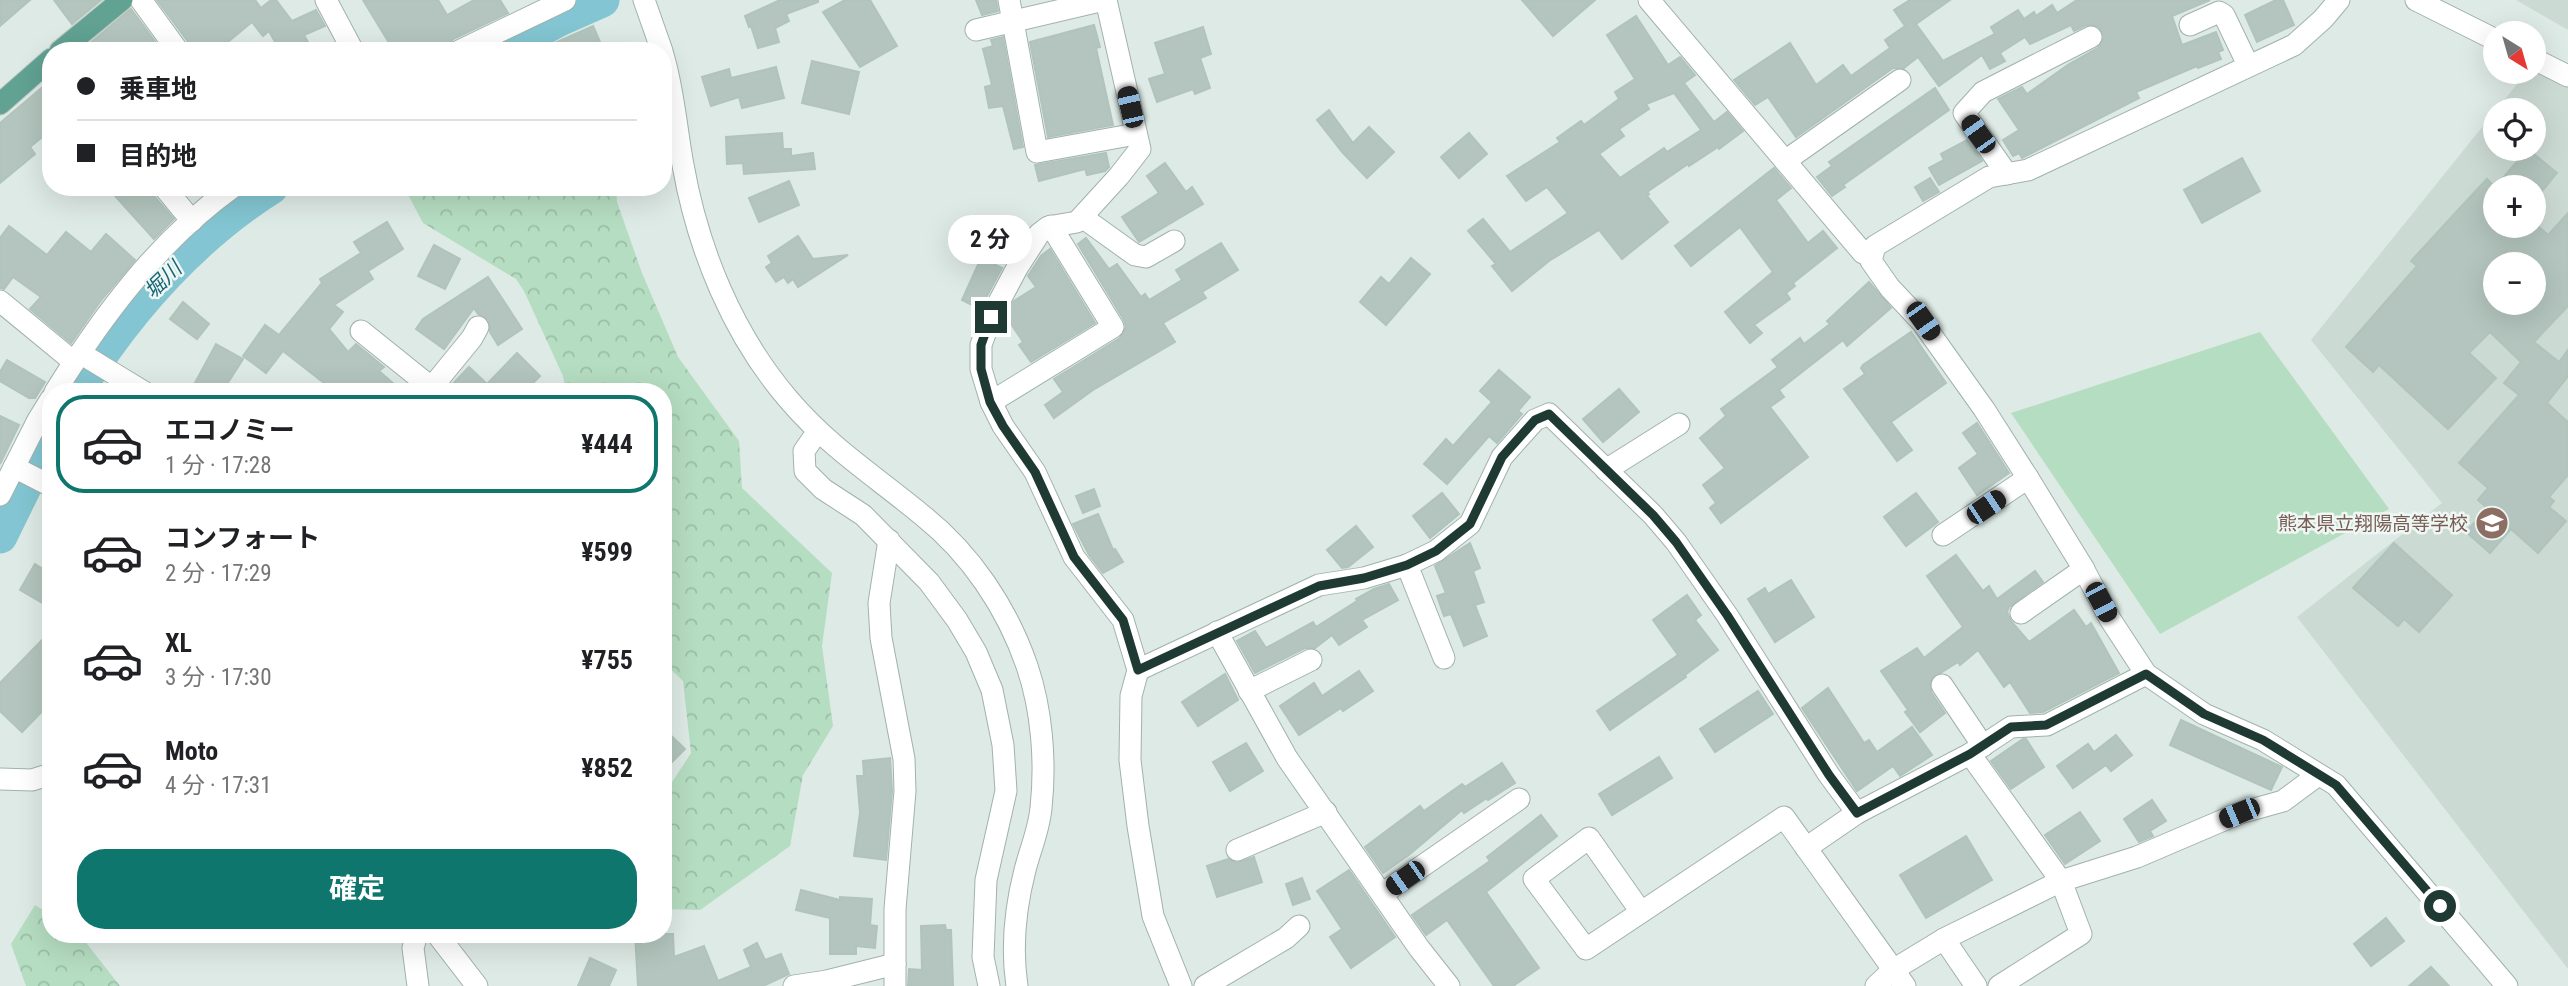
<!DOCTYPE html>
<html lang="ja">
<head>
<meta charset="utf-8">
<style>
	body { margin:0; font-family:"Roboto Condensed","Noto Sans JP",sans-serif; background:#f6f6f6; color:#202124; height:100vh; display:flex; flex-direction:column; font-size:26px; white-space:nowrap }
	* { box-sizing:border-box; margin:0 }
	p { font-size:23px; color:#757577 }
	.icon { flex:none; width:38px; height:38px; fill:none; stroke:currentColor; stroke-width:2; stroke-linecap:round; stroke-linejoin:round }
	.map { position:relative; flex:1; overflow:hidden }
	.drawer { position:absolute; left:42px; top:383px; width:630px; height:560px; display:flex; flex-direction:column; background:#fff; border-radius:28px; box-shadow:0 7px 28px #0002 }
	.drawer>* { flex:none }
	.top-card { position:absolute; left:42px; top:42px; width:630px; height:154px; border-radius:28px; box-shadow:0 7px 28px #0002; display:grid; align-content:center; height:154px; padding:0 35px; background:#fff }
	.needle { width:46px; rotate:143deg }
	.buttons { position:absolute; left:2483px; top:21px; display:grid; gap:14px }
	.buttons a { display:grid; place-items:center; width:63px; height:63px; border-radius:50%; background:#fff; box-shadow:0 7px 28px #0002; font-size:35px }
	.end { position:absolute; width:32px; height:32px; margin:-16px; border:9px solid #1f3a33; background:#fff; box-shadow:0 0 0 4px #fff }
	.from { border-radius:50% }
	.bubble { position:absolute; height:49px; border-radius:24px; background:#fff; box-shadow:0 7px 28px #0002; font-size:23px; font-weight:700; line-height:49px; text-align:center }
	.car { position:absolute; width:21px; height:42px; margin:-21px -10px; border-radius:9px; box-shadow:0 0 5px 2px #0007; background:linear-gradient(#222 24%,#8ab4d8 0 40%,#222 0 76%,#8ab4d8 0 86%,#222 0) }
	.top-card b { display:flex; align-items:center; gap:24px; height:66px; font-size:26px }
	.top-card b+b { border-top:2px solid #e0e0e0 }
	.top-card i { width:18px; height:18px; background:#202124 }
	ul { padding:12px 0 0; list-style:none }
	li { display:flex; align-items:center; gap:21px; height:98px; margin:0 14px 10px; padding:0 21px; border:4px solid transparent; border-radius:28px }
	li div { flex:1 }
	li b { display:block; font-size:26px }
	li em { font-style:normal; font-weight:700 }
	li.on { border-color:#0f766e }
	li>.icon { width:63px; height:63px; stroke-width:1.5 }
	.primary-button { display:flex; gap:14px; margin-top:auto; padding:14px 35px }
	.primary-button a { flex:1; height:80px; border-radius:28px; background:#0f766e; color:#fff; font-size:28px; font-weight:700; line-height:80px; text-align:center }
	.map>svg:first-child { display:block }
	.built { fill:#ccdad4; fill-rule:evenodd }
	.forest { fill:url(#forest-crowns) }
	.pitch { fill:#b5ddc1 }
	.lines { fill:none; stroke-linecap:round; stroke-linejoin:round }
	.river { stroke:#83c5d2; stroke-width:35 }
	.building { fill:#b3c5be; stroke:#b0c4bc; stroke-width:2; fill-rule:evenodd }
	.minor-casing { stroke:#a1b2ac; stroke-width:23 }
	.major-casing { stroke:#bcc4c2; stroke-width:23 }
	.minor { stroke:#fff; stroke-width:21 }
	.major { stroke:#61a292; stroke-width:21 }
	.route { stroke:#1f3a33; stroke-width:9 }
	.labels { text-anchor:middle; stroke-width:5; stroke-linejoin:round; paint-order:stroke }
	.education-label { font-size:19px; fill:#785e54; stroke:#eef7f3; text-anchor:end }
	.water-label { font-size:21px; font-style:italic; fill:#186678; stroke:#eef7f3 }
</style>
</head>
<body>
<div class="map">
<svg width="2568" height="986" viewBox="0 0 2568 986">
	<defs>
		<pattern id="forest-crowns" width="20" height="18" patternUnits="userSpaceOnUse" patternTransform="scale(1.75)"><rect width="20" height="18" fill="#b5ddc1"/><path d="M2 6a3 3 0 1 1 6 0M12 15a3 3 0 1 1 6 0" fill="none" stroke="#9bbea6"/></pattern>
	</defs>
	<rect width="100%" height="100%" fill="#deeae5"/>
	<!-- built -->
	<g class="built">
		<path d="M2516,0H2568V30Z"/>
		<path d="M2534,63L2568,86V969L2297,617L2442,503L2311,340L2495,111L2496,149H2534V110H2496L2527,72H2534ZM2496,187H2534V226H2496ZM2496,264H2534V303H2496Z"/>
	</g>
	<!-- forest -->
	<g class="forest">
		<path d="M404,187H616L617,202L642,273L678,357L739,441L742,488L832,573L822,646L833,726L803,775L790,846L700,910L663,909V796L691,753L683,681L663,662V392H566L563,376L524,291L516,279L423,223Z"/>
		<path d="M35,905L51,915V934L81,936L120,986H26L11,944Z"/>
	</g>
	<!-- pitch -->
	<path class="pitch" d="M2260,332L2389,509L2160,634L2011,413Z"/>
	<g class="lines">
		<!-- river -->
		<g class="river">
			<path d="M501,51L559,19L602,0"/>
			<path d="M76,392C126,312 191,238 271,187"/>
			<path d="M0,536L51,432"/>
		</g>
	</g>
	<!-- building -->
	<g class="building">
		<path d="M0,0H30L0,26Z"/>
		<path d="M54,0H101L72,24Z"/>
		<path d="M157,0H255L261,8L271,0H276L292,21L316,10L325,26L304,35L313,51H280L269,31L263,36L252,22L217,51H191L189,43Z"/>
		<path d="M363,0H438L447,15L474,0H500L508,13L453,39L445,51H394Z"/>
		<path d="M780,0H818V2L786,14L789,21L775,28L779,42L758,48L751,26L749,27L745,16Z"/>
		<path d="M845,0H870L897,46L860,67L823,12Z"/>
		<path d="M976,0H996L998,11L982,15Z"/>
		<path d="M1522,0H1595L1553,36Z"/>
		<path d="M1910,0H1950L1916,24L1943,61L1995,34L1991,27L2018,10L2024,19L2034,12L2036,16L2052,5L2057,13L2077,0H2210L2172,16L2182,45L2216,32L2223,50L2218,52L2221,59L2198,68L2197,66L2136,92L2139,98L2022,158L2019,153L2013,156L2003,140L2019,130L1998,99L2022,87L2027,94L2069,64L2098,48L2104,37L2098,26L2086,25L2074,31L2071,25L2030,44L2025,37L2000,53L2005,61L1990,69L1982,55L1939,86L1918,57L1904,68H1893L1796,137L1768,97L1755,105L1734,80L1790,43L1816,85L1843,65L1851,76L1890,48L1885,40L1905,26L1894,10Z"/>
		<path d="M2276,0H2283L2294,25L2257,42L2245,15Z"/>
		<path d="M131,9L162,51H92L88,45Z"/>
		<path d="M1636,16L1668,65L1680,57L1695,75L1684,83L1714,122L1727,112L1743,131L1719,149L1718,147L1689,166L1688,164L1647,192L1649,194L1647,196L1668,222L1622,259L1599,230L1549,261L1512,291L1492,266L1496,264L1468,231L1483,219L1510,252L1568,213L1547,187L1526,201L1507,176L1560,142L1557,138L1581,121L1584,125L1619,99L1615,92L1635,79L1607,35ZM1674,93L1701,130L1667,152L1664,148L1620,178L1599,154L1624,136L1619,129L1649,109L1646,104Z"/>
		<path d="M1094,25L1100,47L1096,48L1113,125L1048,137L1030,42Z"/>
		<path d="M593,26L604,51H537Z"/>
		<path d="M1203,27L1211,54L1200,58L1210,88L1195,94L1193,89L1157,102L1149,79L1165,74L1155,43Z"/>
		<path d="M1003,37L1023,147L1014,149L1003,106L989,108L985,87L992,85L983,49L993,46L991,40Z"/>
		<path d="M812,61L859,72L849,114L802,103Z"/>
		<path d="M776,67L784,98L742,108L739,97L711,106L702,77L729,69L731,78Z"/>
		<path d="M51,80V130L30,147L35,154L0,183V123Z"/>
		<path d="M1935,88L1949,110L1843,185L1845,187L1832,196L1817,177L1832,166L1829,162Z"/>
		<path d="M1329,110L1353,143L1369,127L1394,152L1367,178L1343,153L1317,120Z"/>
		<path d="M782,133L783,149H791V156L813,153L815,169L744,174L743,163L727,164L726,137Z"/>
		<path d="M1469,133L1487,154L1459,178L1441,157Z"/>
		<path d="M1967,140L1982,161L1939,185L1929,168L1944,160L1941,154Z"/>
		<path d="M2528,149L2557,173L2534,201V187H2496V226H2538L2548,235L2568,213V306L2534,342L2559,362L2568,350V376L2547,403L2568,422V475L2549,497L2554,501L2549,507L2566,521L2538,553L2511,529L2490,553L2466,532L2487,508L2478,500L2488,488L2459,463L2519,395L2504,383L2521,362L2490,332L2469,353L2496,378L2448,429L2379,365L2373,372L2346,347L2417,266L2411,261L2458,210L2487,179L2495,187ZM2496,264H2534V303H2496Z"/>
		<path d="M1106,153L1109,167L1105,171L1087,175L1085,169L1039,181L1035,165Z"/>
		<path d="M2242,158L2260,191L2202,223L2184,190Z"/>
		<path d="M1165,163L1186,192L1192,187L1203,204L1139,242L1122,217L1159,193L1147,176Z"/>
		<path d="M1774,168L1791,188L1776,200L1808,243L1823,231L1837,248L1793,283L1795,286L1786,293L1790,299L1754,325L1762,333L1750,343L1725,312L1773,272L1740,227L1691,266L1675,246Z"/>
		<path d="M1930,178L1939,192L1923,201L1915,187Z"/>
		<path d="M789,181L799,205L759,222L749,198Z"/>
		<path d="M107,187H146L174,219L154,239Z"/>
		<path d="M387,222L403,249L368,271L373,279L334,305L343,312L329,329L348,352L356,344L384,367L379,371L403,392H314L324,383L283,351L266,373L243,356L265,325L279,335L322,283L320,279L361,253L354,242Z"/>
		<path d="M9,226L47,255L66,232L91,252L106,234L135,260L102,299L71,343L30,309L41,297L13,277L4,289L0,288V238Z"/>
		<path d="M798,236L813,259L848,255L798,287L793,279L788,283L784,277L776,282L766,267L772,263L768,256Z"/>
		<path d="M1086,238L1109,269L1117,264L1141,297L1145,294L1149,300L1182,280L1176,270L1221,243L1238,270L1202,292L1206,298L1163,323L1175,342L1093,390L1054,418L1045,405L1063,392L1054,379L1120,338L1126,327L1124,320L1078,244Z"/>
		<path d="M434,245L460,259L445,289L418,276Z"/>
		<path d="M1050,249L1095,323L1031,362L1019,345L1023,342L1006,316L1014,301L1036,287L1028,276L1041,256Z"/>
		<path d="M981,258L1002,268L980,309L962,300Z"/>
		<path d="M1411,258L1430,274L1386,325L1360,302L1381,277L1389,284Z"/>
		<path d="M488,277L522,329L498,345L490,332L489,320L478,314L474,308L444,349L416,329L423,319Z"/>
		<path d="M1869,282L1891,308L1847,346L1843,340L1779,390L1784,397L1770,407L1808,457L1721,523L1710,508L1716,503L1703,485L1725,468L1700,438L1726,416L1721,409L1778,367L1772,360L1800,338L1804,344L1830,324L1827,321Z"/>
		<path d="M183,302L209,324L197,339L170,319Z"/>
		<path d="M1911,332L1946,383L1891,422L1912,450L1897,461L1844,389L1865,374L1861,368L1863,365Z"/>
		<path d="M216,344L243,359L222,392H190Z"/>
		<path d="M517,353L540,376L524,392H445L469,367L487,384Z"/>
		<path d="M7,360L45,382L35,398H29L0,381V372Z"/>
		<path d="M1499,370L1530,397L1518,411L1522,414L1497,443L1489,436L1447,484L1424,464L1446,439L1453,446L1492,402L1480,391Z"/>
		<path d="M1619,389L1639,412L1603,442L1583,419Z"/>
		<path d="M0,416L19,425L0,464Z"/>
		<path d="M1977,423L2009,473L1977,495L1959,468L1978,454L1963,433Z"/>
		<path d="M1094,489L1100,506L1083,513L1076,496Z"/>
		<path d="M1442,493L1459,514L1430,538L1413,516Z"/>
		<path d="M1916,493L1938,522L1906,546L1884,517Z"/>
		<path d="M1098,514L1113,550L1115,549L1123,562L1103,573L1089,555L1073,524Z"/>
		<path d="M1356,526L1373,547L1348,567L1342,568L1327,550Z"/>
		<path d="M1470,543L1480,568L1473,571L1484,602L1475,605L1487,636L1464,646L1451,614L1444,616L1437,596L1446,593L1435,566Z"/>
		<path d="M2394,543L2452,595L2419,632L2404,619L2398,626L2353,588Z"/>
		<path d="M1956,555L1983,591L1989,586L1997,599L2035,571L2043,582L2009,607L2007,612L2011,621L2029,642L2074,610L2086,627L2091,623L2119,673L2043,712L2030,713L2010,682L2004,687L1978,650L1960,665L1958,662L1931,679V692L1945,713L1920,732L1905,712L1908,710L1881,671L1917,648L1924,658L1963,627L1927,576Z"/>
		<path d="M35,564L51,574V608L20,590Z"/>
		<path d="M1791,580L1814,617L1775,642L1748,599L1765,588L1768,594Z"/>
		<path d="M1389,584L1398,600L1362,620L1367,627L1339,645L1332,635L1315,648H1305L1255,673L1237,641L1255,631L1266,648L1313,622L1316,627L1357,601L1356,599L1374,589Z"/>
		<path d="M1687,595L1701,615L1695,620L1718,650L1685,675L1686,677L1610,730L1597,711L1678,655L1653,620Z"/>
		<path d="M51,631V702L22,732L0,711V683Z"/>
		<path d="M1359,671L1373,691L1343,711L1341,708L1299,735L1280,706L1314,683L1322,696Z"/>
		<path d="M1225,674L1238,700L1198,726L1182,702Z"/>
		<path d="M1828,688L1864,743L1869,740L1877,752L1912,727L1932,755L1900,776L1893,766L1857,791L1802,708Z"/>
		<path d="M1758,691L1773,714L1715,752L1700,729Z"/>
		<path d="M2181,720L2282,767L2271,790L2170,745Z"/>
		<path d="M663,728L685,749L663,771Z"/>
		<path d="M2116,735L2132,755L2111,771L2106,765L2073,788L2057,766L2088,744L2094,752Z"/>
		<path d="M2023,739H2026L2044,767L2011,789L1991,761Z"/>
		<path d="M1246,743L1263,771L1230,791L1213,762Z"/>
		<path d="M1659,757L1672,778L1612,815L1599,794Z"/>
		<path d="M890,758L892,791L886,860L854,856L860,813L857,776H864L863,761Z"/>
		<path d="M1502,763L1515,783L1488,800L1487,798L1464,813L1462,810L1410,854L1383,873L1365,847L1420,806L1424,811L1462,784L1465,787Z"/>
		<path d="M2152,800L2166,821L2150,831L2153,836L2139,842L2124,819Z"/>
		<path d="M2080,812L2100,841L2065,864L2045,835Z"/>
		<path d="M1541,815L1557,836L1486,892L1539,968L1513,986H1494L1447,920L1426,935L1412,915L1490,861L1487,857Z"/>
		<path d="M1966,836L1992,880L1926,918L1900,875Z"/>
		<path d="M1254,857L1262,882L1217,897L1207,866L1228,859L1236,863Z"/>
		<path d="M1349,870L1395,937L1351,968L1330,937L1342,929L1317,891Z"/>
		<path d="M1302,878L1310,899L1293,905L1286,884Z"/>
		<path d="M801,890L840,900V897L872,899L870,925L877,926L875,948L856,946V954H830V918L796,910Z"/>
		<path d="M2386,918L2404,941L2371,966L2354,944Z"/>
		<path d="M945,925L946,930H951L953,986H908L909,969L922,970L921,926Z"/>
		<path d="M635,934H673L674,957L704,946L718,981L751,967L744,950L757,943L765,960L781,954L789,974L763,986H638Z"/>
		<path d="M590,958L616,970L609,986H578Z"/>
		<path d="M2431,967L2449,986H2409Z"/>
	</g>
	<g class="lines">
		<defs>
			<g id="minor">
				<path d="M141,0L178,51"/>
				<path d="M326,0L353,51"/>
				<path d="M644,0L662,51"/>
				<path d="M1009,0L1037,152L1136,134"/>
				<path d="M1106,0L1140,149L1119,176L1077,222L1048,227L1039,234L1017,268L991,317L981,345V369L991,402L1003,426L1035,472L1074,557L1123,620L1138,670L1131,696L1130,760L1138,826L1153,916L1181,986"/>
				<path d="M1649,0L1863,253L1872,255"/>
				<path d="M2339,0L2323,19L2294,45L2028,170L1989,177L1875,246L1871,261L1890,288L1922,322L1984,409L2028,478L2082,566L2110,619L2146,674L2204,714L2263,740L2336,785L2507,986"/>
				<path d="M2416,0L2496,40"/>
				<path d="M2190,25L2219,12L2224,15L2248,65"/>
				<path d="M976,30L1104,0"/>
				<path d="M459,51L565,0"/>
				<path d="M663,55C674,91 676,128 683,165C698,250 733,335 789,400C830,448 875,476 922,515C971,554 1007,608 1027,666C1042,710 1046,762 1041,808C1039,830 1030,850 1025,870C1015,909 1011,946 1017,986"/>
				<path d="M2534,59L2568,76"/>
				<path d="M1785,161L1900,80"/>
				<path d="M2007,174L1964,113L1983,92L2091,37"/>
				<path d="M164,187L192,221"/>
				<path d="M1082,217L1135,255L1146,257L1174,241"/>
				<path d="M0,301L74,362"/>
				<path d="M361,331L432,388"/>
				<path d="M80,353L144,392"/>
				<path d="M55,392C103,315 158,241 233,187"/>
				<path d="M428,392L472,338L478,327"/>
				<path d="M991,402L1113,327L1051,226"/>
				<path d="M818,431L804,451L805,471L823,489L863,515L929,582L957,620L976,652L992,690L1003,745L1006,791L986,880L983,957L989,986"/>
				<path d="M14,467L51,486"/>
				<path d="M1606,470L1679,424"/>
				<path d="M0,495L38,420L51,399"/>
				<path d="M1943,535L2028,478"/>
				<path d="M889,540L879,603L881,638L904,759L905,791L895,909V986"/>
				<path d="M1407,565L1444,658"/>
				<path d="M2021,613L2084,569"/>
				<path d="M1217,632L1287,758L1419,948L1449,986"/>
				<path d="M1138,670L1319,585L1364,578L1407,565L1436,551L1470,524L1502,457L1535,420L1549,414L1653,515L1676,542L1727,615L1829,775L1857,813L1970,754L2011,727L2047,725L2146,674"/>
				<path d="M1942,685L1983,746"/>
				<path d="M1249,691L1311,660"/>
				<path d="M1970,754L2061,881L2081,934L1999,986"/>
				<path d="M0,779L32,780L51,774"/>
				<path d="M1806,848L1857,813"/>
				<path d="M1237,850L1326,812"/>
				<path d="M1382,894L1519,799"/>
				<path d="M1641,912L1589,838L1534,879L1586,949L1784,817L1905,986"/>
				<path d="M417,934L413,948L418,986"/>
				<path d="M437,934L477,986"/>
				<path d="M1944,939L1976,986"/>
				<path d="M794,986L827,981L895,964"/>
				<path d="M1205,986L1286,938L1299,926"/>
				<path d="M1876,986L1893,970L1944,939L2061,881L2137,857L2240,813L2283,801L2318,775"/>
			</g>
			<g id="major">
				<path d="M60,51L122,0"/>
				<path d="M0,104L51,59"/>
			</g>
		</defs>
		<!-- minor casing -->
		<use href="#minor" class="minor-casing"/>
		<!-- major casing -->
		<use href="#major" class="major-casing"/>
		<!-- minor -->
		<use href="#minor" class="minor"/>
		<!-- major -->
		<use href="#major" class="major"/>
	</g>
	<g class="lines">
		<!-- route -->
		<path class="route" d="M991,317L981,345V369L990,402L1003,426L1035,472L1074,557L1123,620L1138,670L1319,586L1364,578L1407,565L1436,551L1470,524L1502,457L1535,420L1549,414L1653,515L1676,542L1727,615L1829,775L1857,813L1970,754L2011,727L2046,725L2146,674L2204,714L2263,740L2336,785L2440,906"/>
	</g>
	<!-- icons -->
	<defs>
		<symbol id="school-disc" viewBox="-11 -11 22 22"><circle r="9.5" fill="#8d6e63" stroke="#eef7f3"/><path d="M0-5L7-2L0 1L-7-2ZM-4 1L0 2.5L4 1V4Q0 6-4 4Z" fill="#fff"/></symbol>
	</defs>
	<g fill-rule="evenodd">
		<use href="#school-disc" x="2473" y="504" width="38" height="38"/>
	</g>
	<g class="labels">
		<!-- education labels -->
		<g class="education-label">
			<text x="2468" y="530">熊本県立翔陽高等学校</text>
		</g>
		<!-- water labels -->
		<g class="water-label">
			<text transform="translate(163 280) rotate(-44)" y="7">堀川</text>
		</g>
	</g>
</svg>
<div class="buttons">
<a><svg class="needle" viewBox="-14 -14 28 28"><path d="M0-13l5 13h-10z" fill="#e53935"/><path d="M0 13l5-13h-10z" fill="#757577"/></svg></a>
<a><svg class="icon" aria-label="locate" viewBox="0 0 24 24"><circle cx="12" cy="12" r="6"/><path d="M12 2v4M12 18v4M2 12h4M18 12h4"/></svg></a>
<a>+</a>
<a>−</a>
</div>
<i class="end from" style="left:2440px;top:906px"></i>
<i class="end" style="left:991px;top:317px"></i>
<div class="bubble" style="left:948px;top:215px;width:84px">2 分</div>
<i class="car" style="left:1130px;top:107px;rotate:347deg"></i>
<i class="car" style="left:1978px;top:134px;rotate:324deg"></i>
<i class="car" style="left:1923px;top:321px;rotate:145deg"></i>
<i class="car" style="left:1986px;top:507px;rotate:56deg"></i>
<i class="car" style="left:2101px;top:602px;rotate:152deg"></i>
<i class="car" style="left:2239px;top:813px;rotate:247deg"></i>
<i class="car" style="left:1405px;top:878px;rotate:235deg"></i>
<div class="top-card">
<b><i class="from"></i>乗車地</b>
<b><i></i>目的地</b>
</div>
<section class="drawer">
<ul>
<li class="on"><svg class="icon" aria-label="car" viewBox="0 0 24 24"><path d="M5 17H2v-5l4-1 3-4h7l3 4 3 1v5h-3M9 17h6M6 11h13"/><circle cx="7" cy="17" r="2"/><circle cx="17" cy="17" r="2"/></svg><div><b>エコノミー</b><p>1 分 · 17:28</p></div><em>¥444</em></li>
<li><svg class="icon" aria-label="car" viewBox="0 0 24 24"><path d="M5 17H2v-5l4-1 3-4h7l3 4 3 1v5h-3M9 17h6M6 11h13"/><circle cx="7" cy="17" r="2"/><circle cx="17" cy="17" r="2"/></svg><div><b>コンフォート</b><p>2 分 · 17:29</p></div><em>¥599</em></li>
<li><svg class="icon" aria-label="car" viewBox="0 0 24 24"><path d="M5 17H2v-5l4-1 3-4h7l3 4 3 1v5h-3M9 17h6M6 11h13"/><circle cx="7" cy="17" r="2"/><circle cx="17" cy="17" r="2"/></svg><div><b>XL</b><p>3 分 · 17:30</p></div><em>¥755</em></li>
<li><svg class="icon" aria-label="car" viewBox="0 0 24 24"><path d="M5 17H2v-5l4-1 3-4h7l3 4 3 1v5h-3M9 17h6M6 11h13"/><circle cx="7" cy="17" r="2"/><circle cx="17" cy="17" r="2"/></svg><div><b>Moto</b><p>4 分 · 17:31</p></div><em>¥852</em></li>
</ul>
<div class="primary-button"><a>確定</a></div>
</section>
</div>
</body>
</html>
